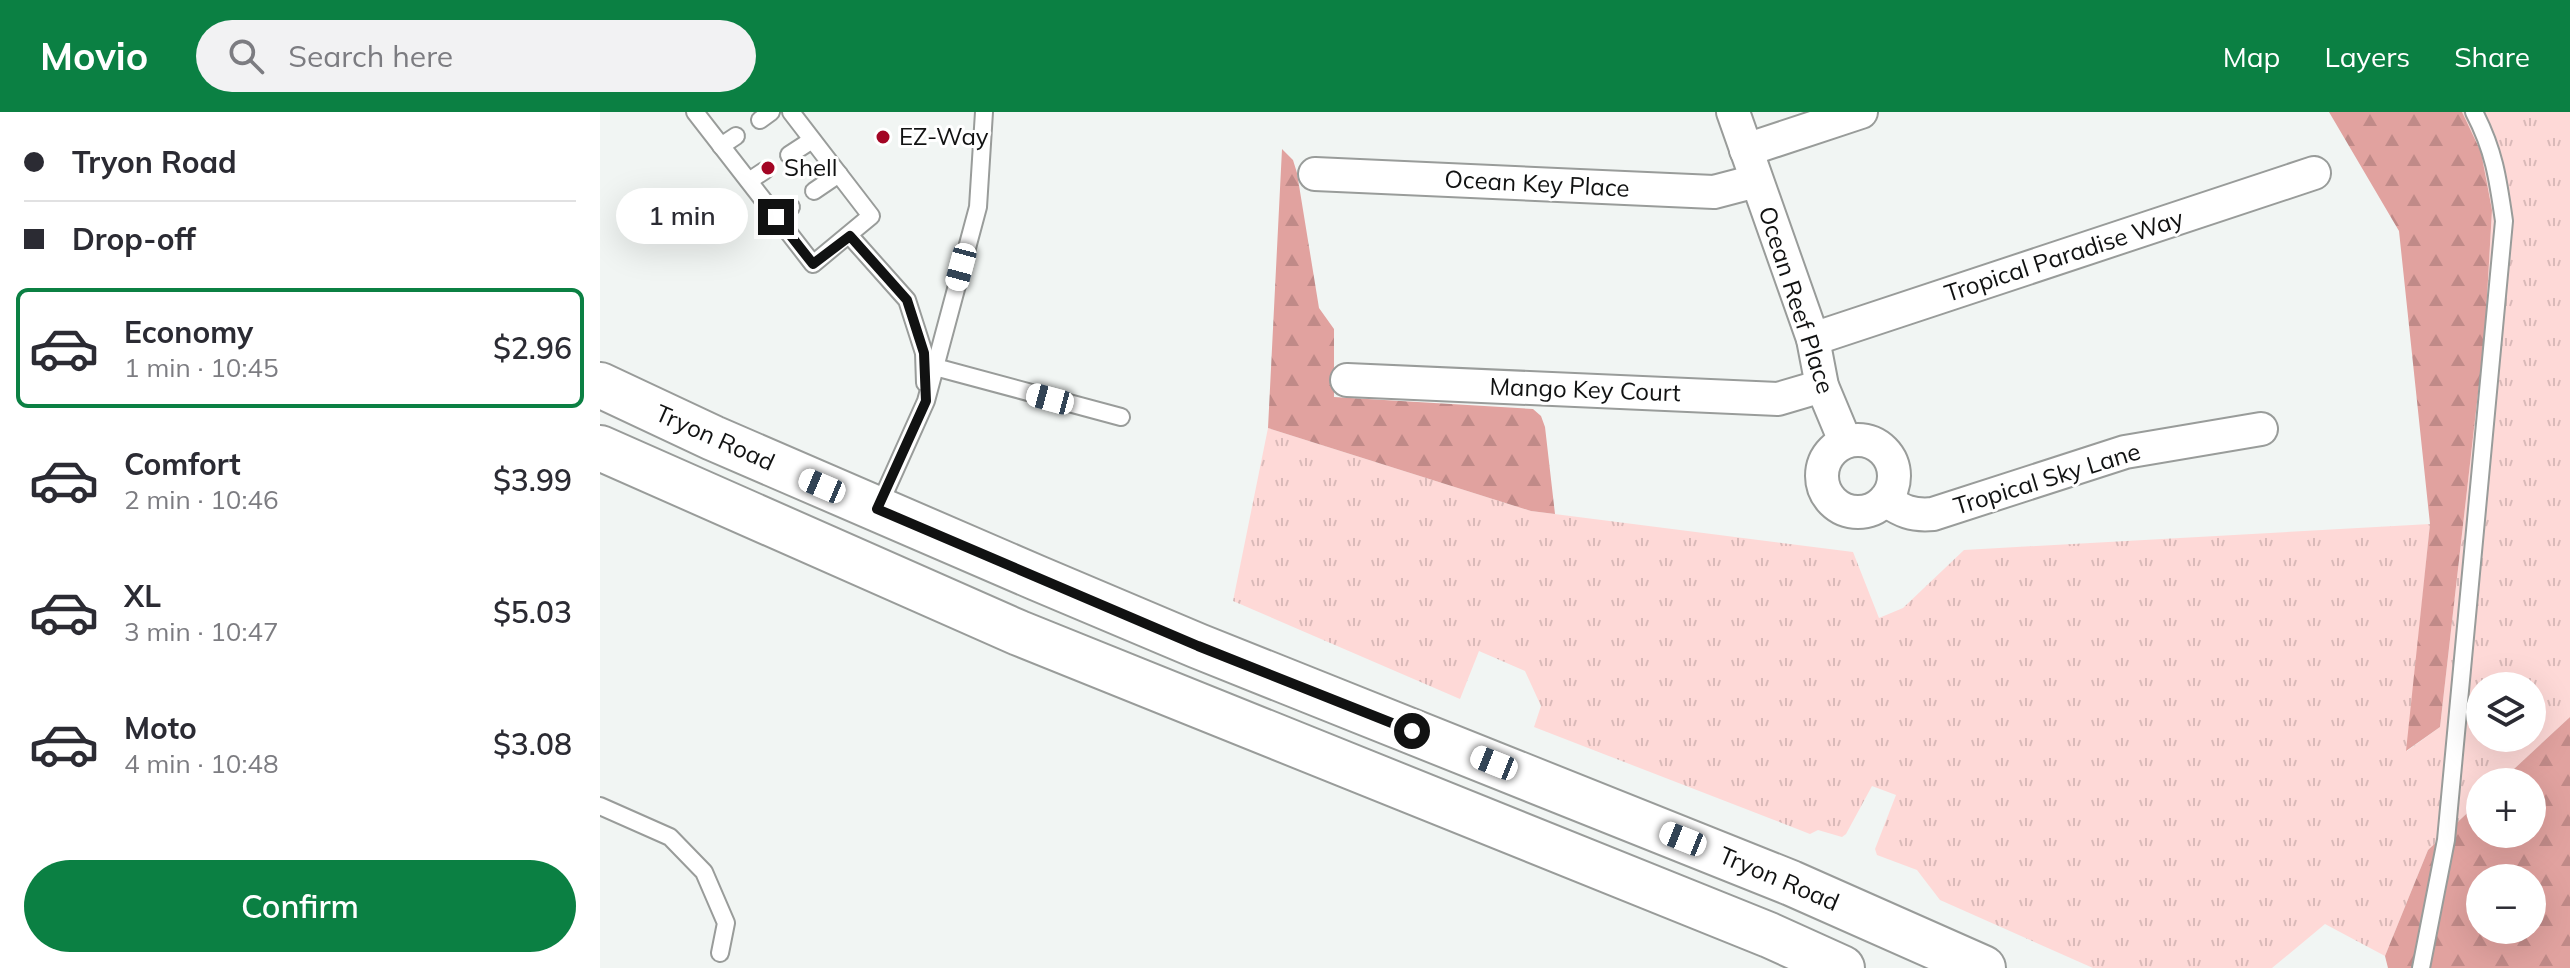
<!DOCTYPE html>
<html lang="en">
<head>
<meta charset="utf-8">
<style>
	body { margin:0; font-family:Mulish,sans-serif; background:#f2f2f3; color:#2b2b33; height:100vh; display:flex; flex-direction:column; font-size:30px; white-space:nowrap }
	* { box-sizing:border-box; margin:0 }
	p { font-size:26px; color:#7c7c81 }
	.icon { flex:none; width:44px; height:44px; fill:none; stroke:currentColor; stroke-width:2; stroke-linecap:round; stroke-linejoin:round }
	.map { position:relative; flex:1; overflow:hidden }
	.side { display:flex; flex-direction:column; background:#fff; width:600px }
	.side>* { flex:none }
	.hud { display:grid; align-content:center; height:176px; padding:0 24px; background:#fff }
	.buttons { position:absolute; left:1866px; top:560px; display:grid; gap:16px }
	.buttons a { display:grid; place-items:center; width:80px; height:80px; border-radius:50%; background:#fff; box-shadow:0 8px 32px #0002; font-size:40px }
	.end { position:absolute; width:36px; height:36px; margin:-18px; border:10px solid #111212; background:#fff; box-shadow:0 0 0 4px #fff }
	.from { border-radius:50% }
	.bubble { position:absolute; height:56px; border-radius:28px; background:#fff; box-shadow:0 8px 32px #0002; font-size:26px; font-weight:600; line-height:56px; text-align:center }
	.car { position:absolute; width:24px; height:48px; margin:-24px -12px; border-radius:10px; box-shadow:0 0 6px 2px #0007; background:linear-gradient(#fff 24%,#345 0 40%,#fff 0 76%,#345 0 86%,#fff 0) }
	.hud b { display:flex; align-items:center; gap:28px; height:76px; font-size:30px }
	.hud b+b { border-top:2px solid #e1e1e2 }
	.hud i { width:20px; height:20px; background:#2b2b33 }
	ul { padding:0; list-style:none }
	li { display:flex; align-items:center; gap:24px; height:120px; margin:0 16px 12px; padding:0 8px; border:4px solid transparent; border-radius:12px }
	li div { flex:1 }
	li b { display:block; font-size:30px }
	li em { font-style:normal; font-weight:600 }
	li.active { border-color:#0b8043 }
	li>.icon { width:72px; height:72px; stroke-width:1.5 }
	.action { display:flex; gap:16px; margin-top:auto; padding:16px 24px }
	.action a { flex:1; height:92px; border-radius:48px; background:#0b8043; color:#fff; font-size:32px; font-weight:600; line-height:92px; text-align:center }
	header { display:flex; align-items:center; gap:48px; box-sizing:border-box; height:112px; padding:0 40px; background:#0b8043; color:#fff }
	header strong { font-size:38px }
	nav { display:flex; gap:44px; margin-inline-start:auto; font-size:28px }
	.search { width:560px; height:72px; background:#f2f2f3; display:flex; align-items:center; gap:20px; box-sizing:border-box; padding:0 28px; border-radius:44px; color:#7c7c81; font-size:30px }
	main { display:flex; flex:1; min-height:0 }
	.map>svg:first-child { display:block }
	.grass { fill:url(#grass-tufts); fill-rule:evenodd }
	.forest { fill:url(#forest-firs); fill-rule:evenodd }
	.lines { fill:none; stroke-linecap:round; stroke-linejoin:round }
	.service-casing { stroke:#999c9a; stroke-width:20 }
	.minor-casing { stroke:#999c9a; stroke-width:36 }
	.primary-casing { stroke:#999c9a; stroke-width:48 }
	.service { stroke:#fff; stroke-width:16 }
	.minor { stroke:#fff; stroke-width:32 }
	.primary { stroke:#fff; stroke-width:44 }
	.route { stroke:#111212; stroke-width:10 }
	.poi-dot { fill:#a30524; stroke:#fff; stroke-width:3 }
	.labels { text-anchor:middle; stroke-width:6; stroke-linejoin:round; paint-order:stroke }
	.poi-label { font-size:24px; fill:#111212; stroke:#fff; text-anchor:start }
	.street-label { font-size:24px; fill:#111212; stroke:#fff }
</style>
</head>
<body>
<header>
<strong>Movio</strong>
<div class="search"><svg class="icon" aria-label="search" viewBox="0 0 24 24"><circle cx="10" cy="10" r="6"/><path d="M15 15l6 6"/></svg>Search here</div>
<nav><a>Map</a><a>Layers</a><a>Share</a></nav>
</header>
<main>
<section class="side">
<div class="hud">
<b><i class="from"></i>Tryon Road</b>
<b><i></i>Drop-off</b>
</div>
<ul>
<li class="active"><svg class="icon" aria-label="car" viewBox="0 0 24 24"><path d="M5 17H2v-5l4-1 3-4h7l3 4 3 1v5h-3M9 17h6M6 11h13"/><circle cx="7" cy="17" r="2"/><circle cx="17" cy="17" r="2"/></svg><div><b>Economy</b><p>1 min · 10:45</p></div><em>$2.96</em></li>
<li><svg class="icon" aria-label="car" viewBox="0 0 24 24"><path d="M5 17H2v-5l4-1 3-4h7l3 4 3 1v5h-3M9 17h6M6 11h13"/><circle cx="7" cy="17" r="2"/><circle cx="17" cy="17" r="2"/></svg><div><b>Comfort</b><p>2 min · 10:46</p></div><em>$3.99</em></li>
<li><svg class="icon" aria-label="car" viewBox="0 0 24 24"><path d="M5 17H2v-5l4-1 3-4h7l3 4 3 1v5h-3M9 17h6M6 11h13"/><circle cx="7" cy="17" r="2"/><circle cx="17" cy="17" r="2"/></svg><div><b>XL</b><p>3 min · 10:47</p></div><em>$5.03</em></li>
<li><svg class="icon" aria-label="car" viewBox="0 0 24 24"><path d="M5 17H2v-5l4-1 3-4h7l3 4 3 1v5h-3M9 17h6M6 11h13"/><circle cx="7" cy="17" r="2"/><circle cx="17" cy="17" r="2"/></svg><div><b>Moto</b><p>4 min · 10:48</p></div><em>$3.08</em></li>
</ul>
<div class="action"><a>Confirm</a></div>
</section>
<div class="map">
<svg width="1970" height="856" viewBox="0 0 1970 856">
	<defs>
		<pattern id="grass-tufts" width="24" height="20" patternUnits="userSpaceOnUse" patternTransform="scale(2)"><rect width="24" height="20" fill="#fed9d7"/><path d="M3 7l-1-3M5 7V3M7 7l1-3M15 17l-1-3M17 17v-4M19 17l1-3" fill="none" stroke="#d9b9b8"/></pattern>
		<pattern id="forest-firs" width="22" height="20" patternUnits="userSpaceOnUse" patternTransform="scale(2)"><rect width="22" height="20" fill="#e1a29f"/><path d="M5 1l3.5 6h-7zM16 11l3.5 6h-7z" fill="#c08a88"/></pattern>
	</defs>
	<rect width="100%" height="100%" fill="#f1f5f3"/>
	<!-- grass -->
	<path class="grass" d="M1862,0H1970V605L1900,670H1880V689L1828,738L1785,844L1725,812L1672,856H1493L1340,788L1317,758L1277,743L1275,737L1296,683L1272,674L1246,722L1242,725L1218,718L1210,722L934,615L941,594L925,559L879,539L860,587L633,489L668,316L931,399L1253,440L1279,506L1303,496L1364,438L1830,412L1807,639L1840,615L1885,220L1892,98L1881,40ZM1880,574H1932V626H1880Z"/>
	<!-- forest -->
	<g class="forest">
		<path d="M1729,0H1862L1881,40L1892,98L1885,220L1840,615L1806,639L1830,412L1799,119Z"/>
		<path d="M682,37L693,48L697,61L719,196L734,217V285L933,297L941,304L945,315L955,402L931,399L668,316Z"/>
		<path d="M1970,605V856H1788L1785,844L1828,738L1880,689V722H1932V670H1900ZM1880,766H1932V818H1880Z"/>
	</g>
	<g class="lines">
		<defs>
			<g id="service">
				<path d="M95,0L213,152L271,104L191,0"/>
				<path d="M160,8L171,0"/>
				<path d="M121,34L136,24"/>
				<path d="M189,43L212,28"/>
				<path d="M149,69L164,59"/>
				<path d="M214,79L239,62"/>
				<path d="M176,105L191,95"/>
				<path d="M250,124L307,188L324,241L325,271"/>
				<path d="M335,255L521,305"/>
				<path d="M278,396L326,289L378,95L384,0"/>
				<path d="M0,694L70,725L104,760L126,811L120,841"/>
				<path d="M1821,856L1846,728L1904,109C1898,67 1894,38 1874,0"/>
			</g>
			<g id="minor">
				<path d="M1133,0L1213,227L1222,274L1245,329"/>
				<path d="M1146,38L1261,0"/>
				<path d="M715,62L1114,80L1156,69"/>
				<path d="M1213,227L1714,61"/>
				<path d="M747,268L1178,287L1222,274"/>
				<circle cx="1258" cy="364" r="36"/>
				<path d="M1285,388C1302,399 1312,404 1333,402L1525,340L1661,317"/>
			</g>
			<g id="primary">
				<path d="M0,273L113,326L437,466L598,534L1191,771L1383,856"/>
				<path d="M0,336L419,521L1169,823L1242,856"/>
			</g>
		</defs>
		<!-- service casing -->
		<use href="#service" class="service-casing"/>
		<!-- minor casing -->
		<use href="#minor" class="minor-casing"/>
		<!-- primary casing -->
		<use href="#primary" class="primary-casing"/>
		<!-- service -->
		<use href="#service" class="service"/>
		<!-- minor -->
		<use href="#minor" class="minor"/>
		<!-- primary -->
		<use href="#primary" class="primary"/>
	</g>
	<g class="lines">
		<!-- route -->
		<path class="route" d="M176,105L213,152L250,124L307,188L324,241L326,289L277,397L598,534L812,619"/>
	</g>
	<!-- markers -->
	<g class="poi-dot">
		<circle cx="283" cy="25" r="8"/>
		<circle cx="168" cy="56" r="8"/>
	</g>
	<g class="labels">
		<!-- poi labels -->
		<g class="poi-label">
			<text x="299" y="33">EZ-Way</text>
			<text x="184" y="64">Shell</text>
		</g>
		<!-- street labels -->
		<g class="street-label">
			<text transform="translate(937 72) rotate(3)" y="8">Ocean Key Place</text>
			<text transform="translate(1464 144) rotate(-18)" y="8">Tropical Paradise Way</text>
			<text transform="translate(1196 188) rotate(72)" y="8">Ocean Reef Place</text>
			<text transform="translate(985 278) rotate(2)" y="8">Mango Key Court</text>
			<text transform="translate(115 326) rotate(24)" y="8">Tryon Road</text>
			<text transform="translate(1447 367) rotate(-17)" y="8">Tropical Sky Lane</text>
			<text transform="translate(1179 767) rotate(23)" y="8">Tryon Road</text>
		</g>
	</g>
</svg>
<div class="buttons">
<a><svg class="icon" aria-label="layers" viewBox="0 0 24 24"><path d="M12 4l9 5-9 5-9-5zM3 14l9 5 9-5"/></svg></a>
<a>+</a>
<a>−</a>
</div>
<i class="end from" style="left:812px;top:619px"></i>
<i class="end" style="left:176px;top:105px"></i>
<div class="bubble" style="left:16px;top:76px;width:132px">1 min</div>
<i class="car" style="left:361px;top:155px;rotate:195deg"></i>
<i class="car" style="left:450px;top:287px;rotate:285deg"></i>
<i class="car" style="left:222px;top:374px;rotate:293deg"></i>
<i class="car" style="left:894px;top:651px;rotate:292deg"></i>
<i class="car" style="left:1083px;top:727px;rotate:292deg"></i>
</div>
</main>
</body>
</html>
